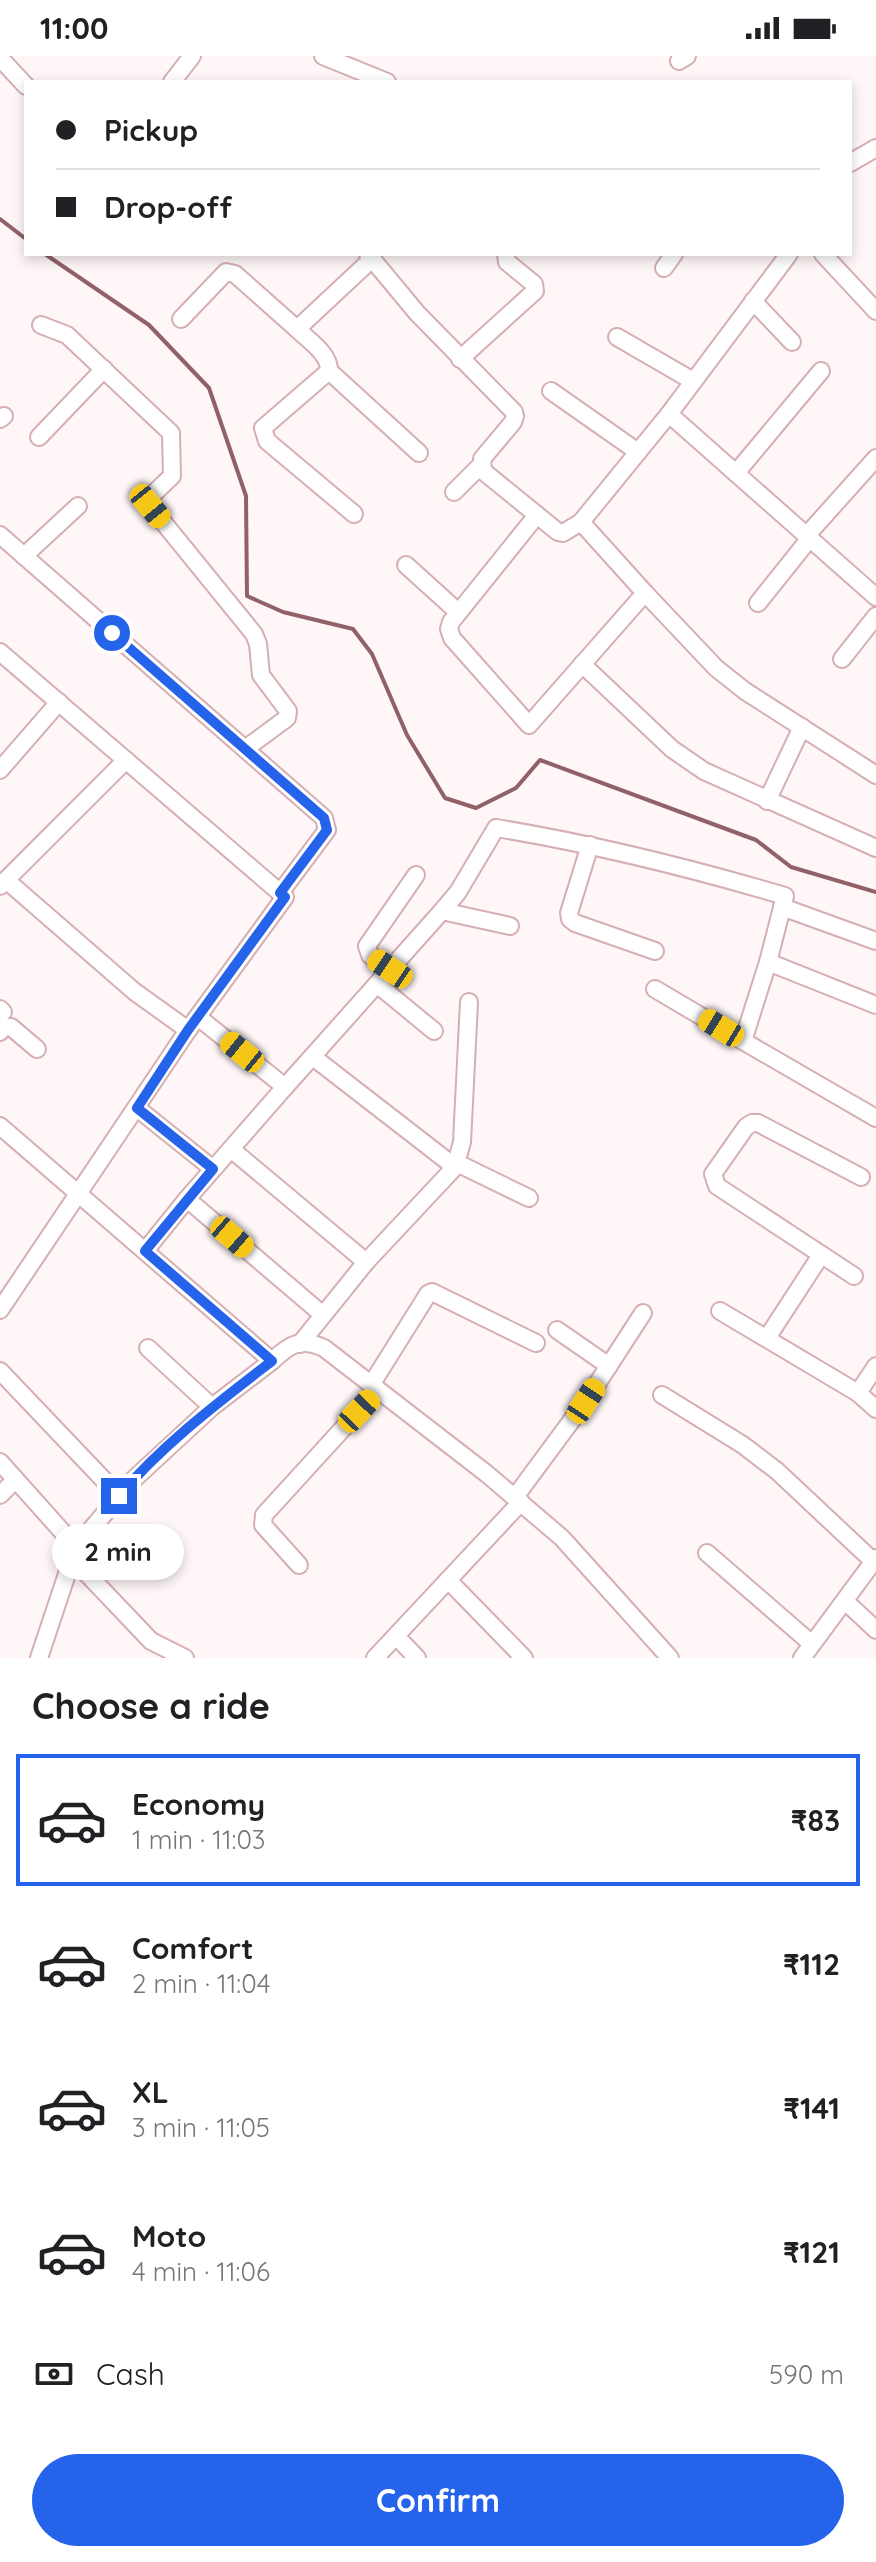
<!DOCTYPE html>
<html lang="en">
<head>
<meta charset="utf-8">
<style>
	body { margin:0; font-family:Quicksand,sans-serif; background:#f2f2f2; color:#202124; height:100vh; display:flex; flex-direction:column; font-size:30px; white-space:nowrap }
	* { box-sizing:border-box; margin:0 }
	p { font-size:26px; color:#757577 }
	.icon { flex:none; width:44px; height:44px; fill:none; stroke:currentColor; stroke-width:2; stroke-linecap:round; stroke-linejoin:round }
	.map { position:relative; height:1602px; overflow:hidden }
	.panel { display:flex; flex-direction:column; background:#fff; flex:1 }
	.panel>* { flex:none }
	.banner { position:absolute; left:24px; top:24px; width:828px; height:176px; border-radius:0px; box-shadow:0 4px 12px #0003; display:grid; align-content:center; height:176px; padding:0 32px; background:#fff }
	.end { position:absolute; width:36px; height:36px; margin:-18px; border:10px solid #2563eb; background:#fff; box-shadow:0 0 0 4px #fff }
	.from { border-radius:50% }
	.bubble { position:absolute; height:56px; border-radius:28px; background:#fff; box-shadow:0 4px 12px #0003; font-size:26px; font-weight:700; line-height:56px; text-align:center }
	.car { position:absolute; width:24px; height:48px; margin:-24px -12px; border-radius:10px; box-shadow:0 0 6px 2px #0007; background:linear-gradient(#f5c518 24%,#345 0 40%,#f5c518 0 76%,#345 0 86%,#f5c518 0) }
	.banner b { display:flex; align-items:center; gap:28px; height:76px; font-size:30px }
	.banner b+b { border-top:2px solid #e0e0e0 }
	.banner i { width:20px; height:20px; background:#202124 }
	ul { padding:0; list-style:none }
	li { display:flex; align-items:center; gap:24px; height:132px; margin:0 16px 12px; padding:0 16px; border:4px solid transparent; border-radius:0px }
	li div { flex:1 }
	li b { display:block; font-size:30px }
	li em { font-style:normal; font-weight:700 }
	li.on { border-color:#2563eb }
	li>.icon { width:72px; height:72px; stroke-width:1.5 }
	h2 { padding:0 32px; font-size:36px; line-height:96px }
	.pay { display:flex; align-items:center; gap:20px; height:88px; padding:0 32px; font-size:30px }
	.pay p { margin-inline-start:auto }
	.primary-button { display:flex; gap:16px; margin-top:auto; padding:16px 32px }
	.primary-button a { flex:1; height:92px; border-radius:48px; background:#2563eb; color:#fff; font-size:32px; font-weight:700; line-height:92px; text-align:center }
	.status { display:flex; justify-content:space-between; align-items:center; height:56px; padding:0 40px; background:#fff; direction:ltr }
	.status svg { height:22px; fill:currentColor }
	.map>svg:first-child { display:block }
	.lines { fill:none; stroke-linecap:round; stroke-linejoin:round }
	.stream { stroke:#926168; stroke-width:4 }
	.minor-casing { stroke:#d5afb4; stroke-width:20 }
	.minor { stroke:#fff; stroke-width:16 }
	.route { stroke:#2563eb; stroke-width:10 }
</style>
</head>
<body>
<div class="status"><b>11:00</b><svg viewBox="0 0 49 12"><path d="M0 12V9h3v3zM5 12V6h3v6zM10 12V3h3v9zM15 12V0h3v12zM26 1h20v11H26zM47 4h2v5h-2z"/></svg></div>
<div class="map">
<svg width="876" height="1602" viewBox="0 0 876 1602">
	<rect width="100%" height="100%" fill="#fef6f7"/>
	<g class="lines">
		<!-- stream -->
		<g class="stream">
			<path d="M0,163L26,183"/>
			<path d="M45,198L149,269L209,332L246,440L247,540L283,556L353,573L372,598L407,679L445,742L476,752L516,732L540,704L756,784L791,811L876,836"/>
		</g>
		<defs>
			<g id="minor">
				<path d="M323,0L387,26"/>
				<path d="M0,2L26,30"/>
				<path d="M679,5L687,0"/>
				<path d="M172,26L192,0"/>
				<path d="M850,107L876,92"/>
				<path d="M368,198L417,257L514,356L515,360L513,366L482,403L483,415L558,476L563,477L581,466L669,358"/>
				<path d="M789,198L669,358L876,541"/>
				<path d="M823,198L876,255"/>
				<path d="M664,212L674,198"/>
				<path d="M753,245L792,286"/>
				<path d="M181,263L226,216L235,218L297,273L373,202"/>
				<path d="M41,269L67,279L171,377L172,420L149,442L150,450L254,578L258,588L261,619L288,655L287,662L245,693"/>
				<path d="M297,273C308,284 330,298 329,315L263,372L267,385L354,458"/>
				<path d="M617,281L693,325"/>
				<path d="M460,303L535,235L534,228L507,206L506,198"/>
				<path d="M329,315L419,397"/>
				<path d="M551,335L638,396"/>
				<path d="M0,363L4,360"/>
				<path d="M39,381L104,313"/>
				<path d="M736,417L821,315"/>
				<path d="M454,436L481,409"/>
				<path d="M537,459L451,566L449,573L452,582L529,669L645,537L581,466"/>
				<path d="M0,479L324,762L327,774L280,837"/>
				<path d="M807,479L876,402"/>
				<path d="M24,500L78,450"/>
				<path d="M406,509L458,556"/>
				<path d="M645,537L716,612L745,635L876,719"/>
				<path d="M758,547L810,482"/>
				<path d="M0,596L285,841L188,974L0,1254"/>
				<path d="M842,603L876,560"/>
				<path d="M582,608L672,693L704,715L876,792"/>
				<path d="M0,714L59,646"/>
				<path d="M767,745L802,671"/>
				<path d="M590,789L569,857L570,863L575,867L655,895"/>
				<path d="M6,824L135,936L188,974"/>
				<path d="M0,830L126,704"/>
				<path d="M782,851L876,885"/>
				<path d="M442,855L510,870"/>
				<path d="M768,906L876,949"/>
				<path d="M390,913L370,899L367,890L416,819"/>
				<path d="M377,928L434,975"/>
				<path d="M655,933L743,985"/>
				<path d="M0,953L3,956"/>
				<path d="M0,976L3,971H11L37,993"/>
				<path d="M313,1001L455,1111"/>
				<path d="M285,1031L442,855L458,836L496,772C594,788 690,812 785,840L768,906L743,985L876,1062"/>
				<path d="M137,1052L213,1113"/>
				<path d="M0,1070L272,1305C289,1289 300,1281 324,1292L487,1418L562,1482L670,1602"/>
				<path d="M231,1093L366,1206"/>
				<path d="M457,1107L529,1142"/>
				<path d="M187,1143L323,1259"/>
				<path d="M145,1195L187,1143L285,1031L198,961"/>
				<path d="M854,1220L717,1130L713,1118L746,1071L752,1067H758L861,1121"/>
				<path d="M720,1255L858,1337"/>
				<path d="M557,1274L609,1310"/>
				<path d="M767,1282L821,1199"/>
				<path d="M300,1288L366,1206L455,1111L462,1086L469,946"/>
				<path d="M148,1292L212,1351"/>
				<path d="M876,1310L858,1337L876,1353"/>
				<path d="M0,1315L119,1440"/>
				<path d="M371,1329L428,1238L432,1236L536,1287"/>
				<path d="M662,1339L743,1389L777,1415L874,1506"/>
				<path d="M0,1406L76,1491"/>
				<path d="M0,1439L15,1424"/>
				<path d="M515,1441L586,1345L643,1257"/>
				<path d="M707,1497L812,1588"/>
				<path d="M72,1502L151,1585L185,1602"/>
				<path d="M299,1509L263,1469L264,1459L378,1334"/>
				<path d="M448,1524L524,1602"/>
				<path d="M845,1545L876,1574"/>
				<path d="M396,1580L417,1602"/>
				<path d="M39,1602L76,1491L134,1423L212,1351L272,1305"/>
				<path d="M375,1602L521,1446"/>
				<path d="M802,1602L876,1502"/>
			</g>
		</defs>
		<!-- minor casing -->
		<use href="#minor" class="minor-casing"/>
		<!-- minor -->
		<use href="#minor" class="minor"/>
	</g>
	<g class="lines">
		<!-- route -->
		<path class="route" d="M112,577L324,762L327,774L280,837L285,841L188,974L137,1052L213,1113L145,1195L272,1305C219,1346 163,1388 119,1440"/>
	</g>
</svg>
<i class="end from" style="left:112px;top:577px"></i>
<i class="end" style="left:119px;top:1440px"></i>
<div class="bubble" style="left:52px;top:1468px;width:132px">2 min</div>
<i class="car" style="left:150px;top:450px;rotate:141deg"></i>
<i class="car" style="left:390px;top:913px;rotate:304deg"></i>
<i class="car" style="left:721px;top:972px;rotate:301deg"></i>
<i class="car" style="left:242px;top:996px;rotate:309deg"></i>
<i class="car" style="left:232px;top:1181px;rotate:131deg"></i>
<i class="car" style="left:586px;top:1345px;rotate:33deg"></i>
<i class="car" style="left:359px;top:1355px;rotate:43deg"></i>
<div class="banner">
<b><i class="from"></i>Pickup</b>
<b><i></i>Drop-off</b>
</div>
</div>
<section class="panel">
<h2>Choose a ride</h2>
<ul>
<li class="on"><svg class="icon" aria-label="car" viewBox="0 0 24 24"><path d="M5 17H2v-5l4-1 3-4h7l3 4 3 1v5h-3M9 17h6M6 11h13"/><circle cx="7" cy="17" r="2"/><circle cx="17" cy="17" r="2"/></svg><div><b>Economy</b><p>1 min · 11:03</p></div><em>₹83</em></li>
<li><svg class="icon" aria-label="car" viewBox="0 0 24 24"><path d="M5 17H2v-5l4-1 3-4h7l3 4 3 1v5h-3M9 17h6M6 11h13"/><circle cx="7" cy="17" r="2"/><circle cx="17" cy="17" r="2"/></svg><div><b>Comfort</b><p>2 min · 11:04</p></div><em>₹112</em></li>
<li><svg class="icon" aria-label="car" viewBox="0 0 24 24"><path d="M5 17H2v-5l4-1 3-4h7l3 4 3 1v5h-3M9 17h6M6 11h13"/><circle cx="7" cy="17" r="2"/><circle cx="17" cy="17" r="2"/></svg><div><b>XL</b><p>3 min · 11:05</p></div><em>₹141</em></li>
<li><svg class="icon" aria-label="car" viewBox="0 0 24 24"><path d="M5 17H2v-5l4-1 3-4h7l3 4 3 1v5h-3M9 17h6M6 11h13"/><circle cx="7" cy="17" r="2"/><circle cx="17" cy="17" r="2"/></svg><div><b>Moto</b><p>4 min · 11:06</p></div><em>₹121</em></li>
</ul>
<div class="pay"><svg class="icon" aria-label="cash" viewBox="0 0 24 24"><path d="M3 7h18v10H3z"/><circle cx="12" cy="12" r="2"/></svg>Cash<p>590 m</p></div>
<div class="primary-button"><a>Confirm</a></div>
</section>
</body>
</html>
